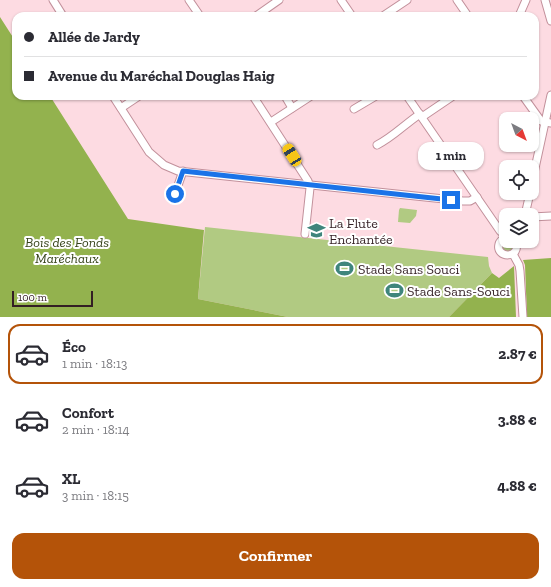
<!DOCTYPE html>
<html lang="fr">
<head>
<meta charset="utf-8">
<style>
	body { margin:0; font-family:"Zilla Slab",serif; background:#f2f2f3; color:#2b2b33; height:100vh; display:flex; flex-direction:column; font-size:15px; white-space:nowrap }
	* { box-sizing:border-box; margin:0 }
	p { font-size:13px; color:#7c7c81 }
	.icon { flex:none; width:22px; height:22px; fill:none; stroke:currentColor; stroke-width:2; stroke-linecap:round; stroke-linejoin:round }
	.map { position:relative; height:317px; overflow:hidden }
	.sheet { display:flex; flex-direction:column; background:#fff; flex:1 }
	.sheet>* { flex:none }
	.guide { position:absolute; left:12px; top:12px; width:527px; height:88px; border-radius:12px; box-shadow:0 1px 3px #0004; display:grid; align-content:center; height:88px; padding:0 12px; background:#fff }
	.needle { width:26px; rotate:139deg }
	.controls { position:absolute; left:499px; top:112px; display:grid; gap:8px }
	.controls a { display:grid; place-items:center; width:40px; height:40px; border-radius:8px; background:#fff; box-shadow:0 1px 3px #0004; font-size:20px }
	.scale { position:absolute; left:12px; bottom:10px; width:81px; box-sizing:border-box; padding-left:4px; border:2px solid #331f24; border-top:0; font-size:11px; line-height:14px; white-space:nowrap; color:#331f24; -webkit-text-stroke:3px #fff; paint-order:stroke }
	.end { position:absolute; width:18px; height:18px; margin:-9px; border:5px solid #1a73e8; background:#fff; box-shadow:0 0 0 2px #fff }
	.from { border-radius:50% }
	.bubble { position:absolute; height:28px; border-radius:12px; background:#fff; box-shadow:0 1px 3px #0004; font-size:13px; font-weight:700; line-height:28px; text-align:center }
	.car { position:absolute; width:12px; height:24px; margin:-12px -6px; border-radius:5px; box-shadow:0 0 3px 1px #0007; background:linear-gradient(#f5c518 24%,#345 0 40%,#f5c518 0 76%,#345 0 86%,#f5c518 0) }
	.guide b { display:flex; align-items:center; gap:14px; height:38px; font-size:15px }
	.guide b+b { border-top:1px solid #e1e1e2 }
	.guide i { width:10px; height:10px; background:#2b2b33 }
	ul { padding:7px 0 0; list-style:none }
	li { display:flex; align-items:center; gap:12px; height:60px; margin:0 8px 6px; padding:0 4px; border:2px solid transparent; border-radius:12px }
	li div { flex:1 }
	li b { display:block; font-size:15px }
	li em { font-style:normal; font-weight:700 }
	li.selected { border-color:#b45309 }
	li>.icon { width:36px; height:36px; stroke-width:1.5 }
	.cta { display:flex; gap:8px; margin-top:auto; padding:8px 12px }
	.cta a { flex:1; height:46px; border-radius:12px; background:#b45309; color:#fff; font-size:16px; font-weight:700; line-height:46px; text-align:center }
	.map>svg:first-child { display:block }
	.green { fill:#b1ca82 }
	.forest { fill:#93b24e }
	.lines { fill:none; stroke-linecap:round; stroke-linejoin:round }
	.minor-casing { stroke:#c2909b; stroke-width:9 }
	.minor { stroke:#fff; stroke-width:7 }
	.route { stroke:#1a73e8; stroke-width:5 }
	.labels { text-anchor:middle; stroke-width:4; stroke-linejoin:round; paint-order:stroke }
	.poi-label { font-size:14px; fill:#331f24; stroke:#fff; text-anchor:start }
	.park-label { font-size:14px; font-style:italic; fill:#37441b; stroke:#fff }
</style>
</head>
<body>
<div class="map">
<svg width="551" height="317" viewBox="0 0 551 317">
	<rect width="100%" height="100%" fill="#fddbe2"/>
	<!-- green -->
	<g class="green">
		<path d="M400,208L417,210L416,216L410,223L398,222L399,210Z"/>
		<path d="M205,227L488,257L489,266L492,273L449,317H288L198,299Z"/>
		<circle cx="508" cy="246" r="5.5"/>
	</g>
	<!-- forest -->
	<g class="forest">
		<path d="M0,17L16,42V96H50L128,219L204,230L198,299L288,317H0Z"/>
		<path d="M551,258V317H527L525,265L523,260Z"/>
		<path d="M514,266L516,317H449L492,273L499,278Z"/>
	</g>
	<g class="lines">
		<defs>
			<g id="minor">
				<path d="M53,0L63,16"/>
				<path d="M189,0L200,16"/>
				<path d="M341,0L352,16"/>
				<path d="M457,0L468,16"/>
				<path d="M545,0L551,21"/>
				<path d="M256,16L279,0"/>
				<path d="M383,16L407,0"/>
				<path d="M519,16L526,0"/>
				<path d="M113,96L149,152L164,165L178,171L463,201H470L477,197"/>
				<path d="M253,96L308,181L310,188L305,234"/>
				<path d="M285,96L292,108"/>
				<path d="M407,96L500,231L506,236"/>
				<path d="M523,96L541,121L551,123"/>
				<path d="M121,108L139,96"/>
				<path d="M354,109L376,96"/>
				<path d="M422,117L453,96"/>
				<path d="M271,122L311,96"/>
				<path d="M377,145C393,137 405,124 420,114"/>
				<path d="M532,182L551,95"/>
				<path d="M171,199L175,194L183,171"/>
				<path d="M525,215L530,193"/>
				<path d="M532,217L551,216"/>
				<path d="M506,237C503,239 500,240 499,244C495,259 523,259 515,241"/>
				<path d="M513,254L519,265L520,271L523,317"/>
			</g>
		</defs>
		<!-- minor casing -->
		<use href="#minor" class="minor-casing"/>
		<!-- minor -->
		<use href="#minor" class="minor"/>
	</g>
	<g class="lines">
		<!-- route -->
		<path class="route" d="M175,194L183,171L451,200"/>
	</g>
	<!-- icons -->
	<defs>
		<symbol id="school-bare" viewBox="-9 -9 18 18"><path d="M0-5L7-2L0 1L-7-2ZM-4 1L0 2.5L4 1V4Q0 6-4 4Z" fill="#3f857c" stroke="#fff" stroke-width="2.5" paint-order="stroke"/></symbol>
		<symbol id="stadium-bare" viewBox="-9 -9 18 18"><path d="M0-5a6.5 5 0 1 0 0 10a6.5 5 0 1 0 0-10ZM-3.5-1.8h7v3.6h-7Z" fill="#3f857c" stroke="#fff" stroke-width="2.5" paint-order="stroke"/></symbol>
	</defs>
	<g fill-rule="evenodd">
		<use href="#school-bare" x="304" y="218" width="25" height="25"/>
		<use href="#stadium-bare" x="332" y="256" width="25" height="25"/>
		<use href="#stadium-bare" x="382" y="278" width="25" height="25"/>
	</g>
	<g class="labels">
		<!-- poi labels -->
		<g class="poi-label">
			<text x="329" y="228">La Flute<tspan x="329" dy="16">Enchantée</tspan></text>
			<text x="358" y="274">Stade Sans Souci</text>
			<text x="407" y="296">Stade Sans-Souci</text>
		</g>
		<!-- park labels -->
		<g class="park-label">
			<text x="67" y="247">Bois des Fonds<tspan x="67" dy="16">Maréchaux</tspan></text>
		</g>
	</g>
</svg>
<div class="controls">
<a><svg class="needle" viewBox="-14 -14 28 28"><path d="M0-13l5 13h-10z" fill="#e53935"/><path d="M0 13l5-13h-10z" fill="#7c7c81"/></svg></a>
<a><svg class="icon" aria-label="locate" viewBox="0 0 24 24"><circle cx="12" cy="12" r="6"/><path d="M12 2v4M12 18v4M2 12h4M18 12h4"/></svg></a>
<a><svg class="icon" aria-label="layers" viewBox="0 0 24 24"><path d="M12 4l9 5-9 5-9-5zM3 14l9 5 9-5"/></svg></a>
</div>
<div class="scale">100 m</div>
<i class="end from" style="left:175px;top:194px"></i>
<i class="end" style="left:451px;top:200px"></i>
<div class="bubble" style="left:418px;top:142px;width:66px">1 min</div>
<i class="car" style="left:292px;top:155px;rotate:328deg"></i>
<div class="guide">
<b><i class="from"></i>Allée de Jardy</b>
<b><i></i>Avenue du Maréchal Douglas Haig</b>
</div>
</div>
<section class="sheet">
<ul>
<li class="selected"><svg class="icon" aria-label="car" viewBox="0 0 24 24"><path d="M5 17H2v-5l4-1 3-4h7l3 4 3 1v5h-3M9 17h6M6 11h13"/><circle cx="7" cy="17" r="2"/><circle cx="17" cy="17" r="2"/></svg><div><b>Éco</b><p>1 min · 18:13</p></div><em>2.87 €</em></li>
<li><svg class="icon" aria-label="car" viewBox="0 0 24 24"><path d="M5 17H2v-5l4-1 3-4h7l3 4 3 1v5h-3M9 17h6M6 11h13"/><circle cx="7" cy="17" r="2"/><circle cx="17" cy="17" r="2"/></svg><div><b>Confort</b><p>2 min · 18:14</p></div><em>3.88 €</em></li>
<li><svg class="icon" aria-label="car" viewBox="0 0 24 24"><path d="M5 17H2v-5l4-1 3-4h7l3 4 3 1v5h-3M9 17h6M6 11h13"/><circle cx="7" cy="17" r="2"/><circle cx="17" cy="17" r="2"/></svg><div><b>XL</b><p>3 min · 18:15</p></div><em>4.88 €</em></li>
</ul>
<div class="cta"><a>Confirmer</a></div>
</section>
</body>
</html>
